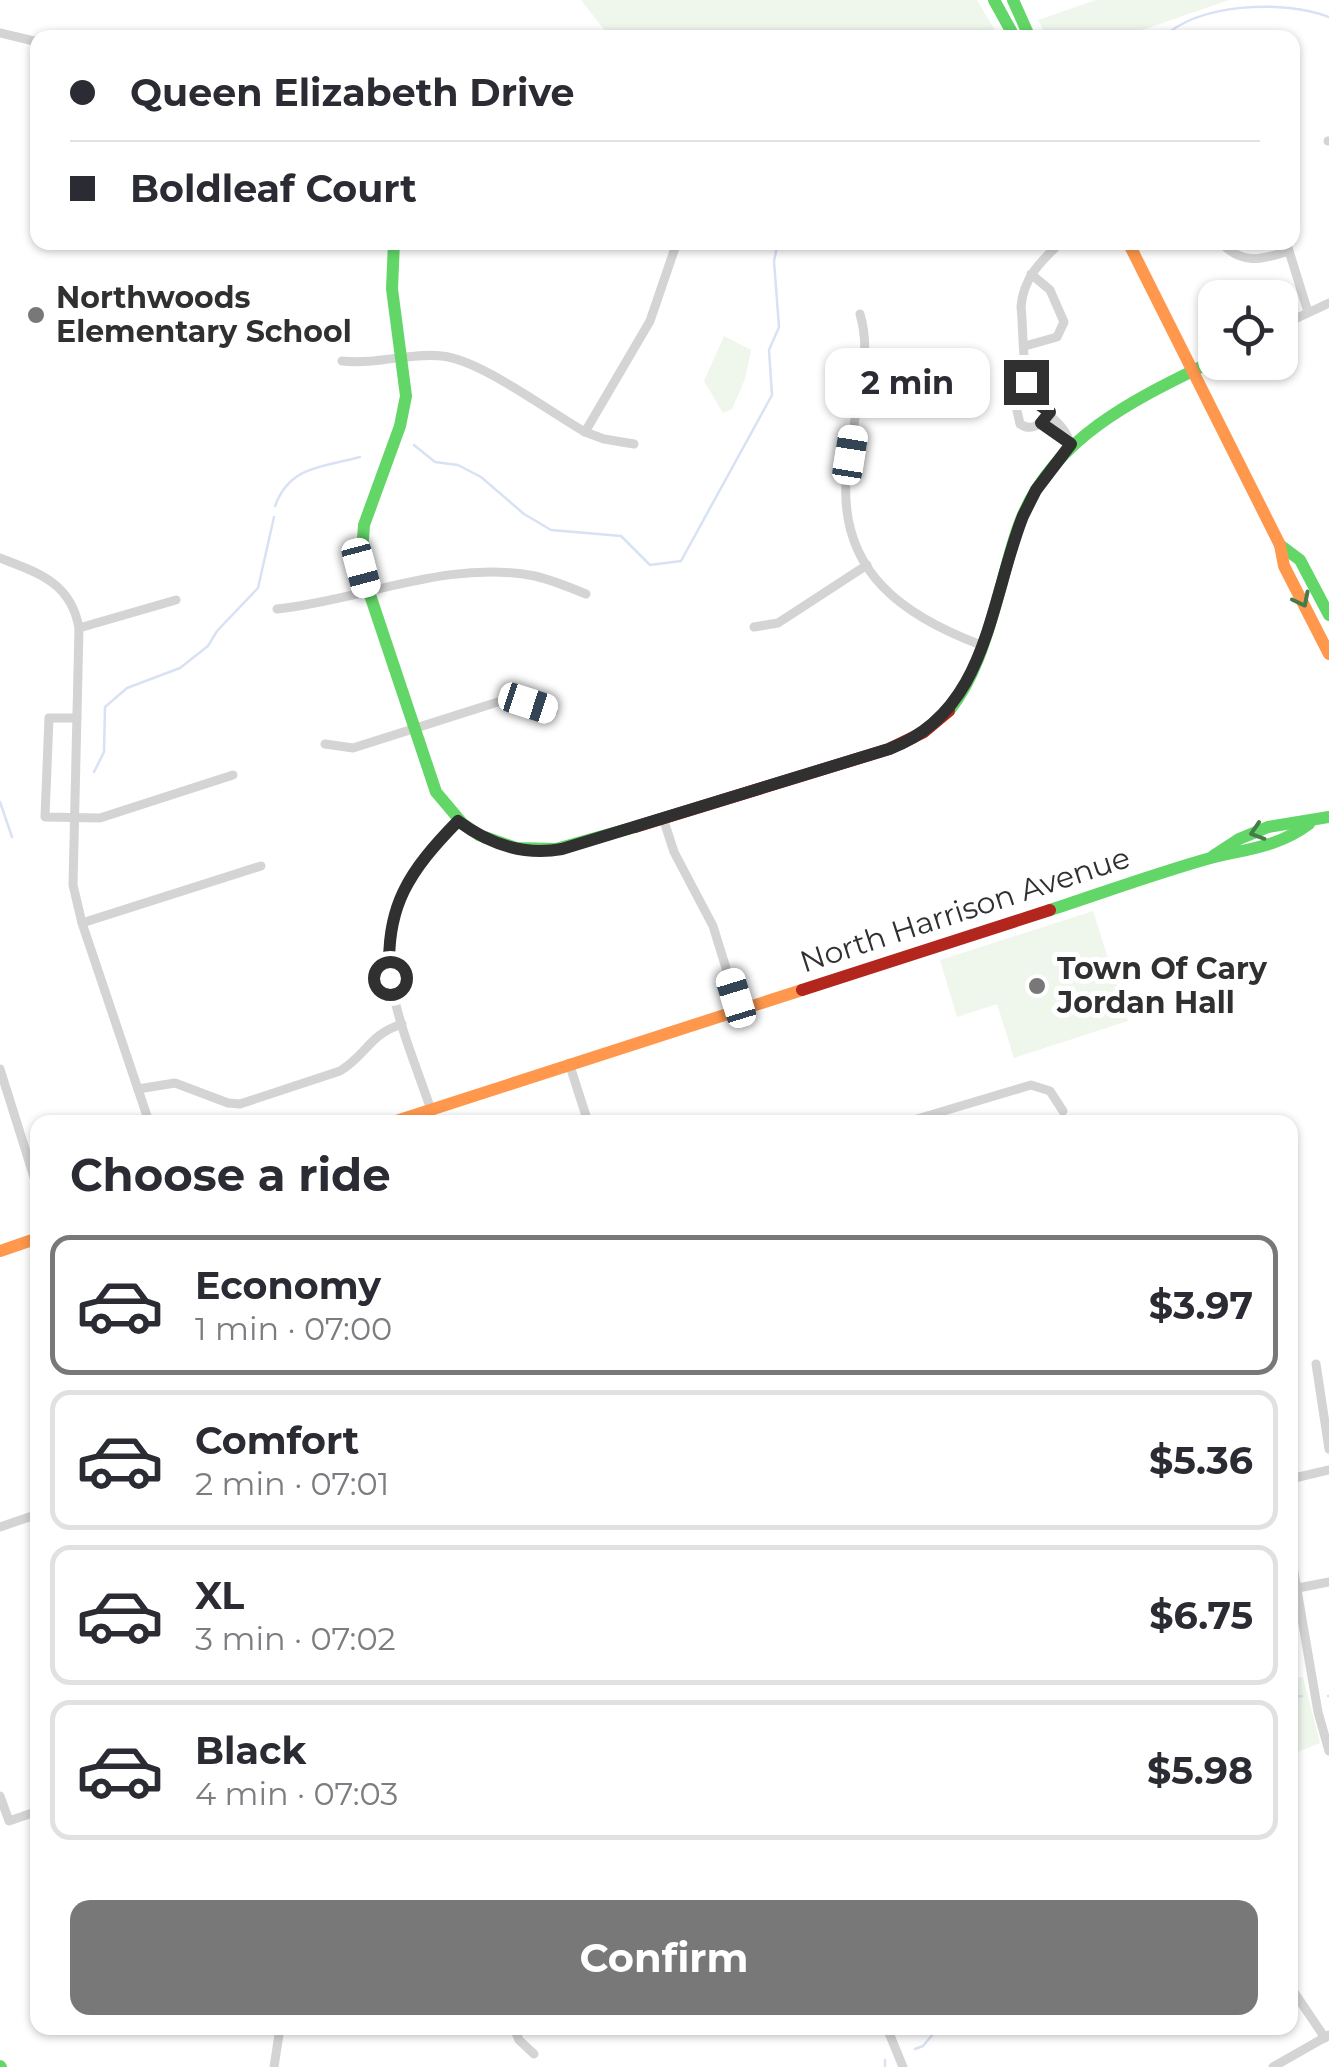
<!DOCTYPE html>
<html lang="en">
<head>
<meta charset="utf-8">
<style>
	body { margin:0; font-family:Montserrat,sans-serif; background:#f2f2f3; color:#2b2b33; height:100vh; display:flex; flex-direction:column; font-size:38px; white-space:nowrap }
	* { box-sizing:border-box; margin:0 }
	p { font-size:32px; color:#7c7c81 }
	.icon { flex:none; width:55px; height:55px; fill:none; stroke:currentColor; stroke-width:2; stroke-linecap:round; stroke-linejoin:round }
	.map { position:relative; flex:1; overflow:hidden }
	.sheet { position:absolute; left:30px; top:1115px; width:1268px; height:920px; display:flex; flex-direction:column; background:#fff; border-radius:20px; box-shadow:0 2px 8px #0004 }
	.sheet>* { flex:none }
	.banner { position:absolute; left:30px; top:30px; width:1270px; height:220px; border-radius:20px; box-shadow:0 2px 8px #0004; display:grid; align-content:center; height:220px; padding:0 40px; background:#fff }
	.tools { position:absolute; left:1198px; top:280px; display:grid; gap:20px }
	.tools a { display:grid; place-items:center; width:100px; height:100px; border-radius:20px; background:#fff; box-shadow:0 2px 8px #0004; font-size:50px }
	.end { position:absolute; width:45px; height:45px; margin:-22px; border:12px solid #303030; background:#fff; box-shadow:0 0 0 5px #fff }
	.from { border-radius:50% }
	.bubble { position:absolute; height:70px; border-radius:20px; background:#fff; box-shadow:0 2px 8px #0004; font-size:32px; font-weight:700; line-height:70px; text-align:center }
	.car { position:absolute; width:30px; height:60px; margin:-30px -15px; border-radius:12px; box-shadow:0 0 8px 2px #0007; background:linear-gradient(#fff 24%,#345 0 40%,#fff 0 76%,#345 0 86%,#fff 0) }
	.banner b { display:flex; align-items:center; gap:35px; height:95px; font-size:38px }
	.banner b+b { border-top:2px solid #e1e1e2 }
	.banner i { width:25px; height:25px; background:#2b2b33 }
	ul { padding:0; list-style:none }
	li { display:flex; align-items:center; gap:30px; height:140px; margin:0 20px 15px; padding:0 20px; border:5px solid #e1e1e2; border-radius:20px }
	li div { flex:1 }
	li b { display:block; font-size:38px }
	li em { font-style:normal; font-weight:700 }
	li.current { border-color:#787878 }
	li>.icon { width:90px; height:90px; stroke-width:1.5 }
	h2 { padding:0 40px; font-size:45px; line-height:120px }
	.button { display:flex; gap:20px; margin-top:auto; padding:20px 40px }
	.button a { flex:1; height:115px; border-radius:20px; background:#787878; color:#fff; font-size:40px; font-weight:700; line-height:115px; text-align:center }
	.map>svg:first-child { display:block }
	.green { fill:#eff6ec }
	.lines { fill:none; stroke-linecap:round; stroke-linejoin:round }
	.stream { stroke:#d8e2f4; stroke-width:2.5 }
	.street { stroke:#d4d4d4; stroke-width:9 }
	.fast { stroke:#63d668; stroke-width:12 }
	.slow { stroke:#ff974d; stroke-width:12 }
	.jam { stroke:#b3261e; stroke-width:12 }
	.oneway { stroke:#477b49 }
	.route { stroke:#303030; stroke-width:12 }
	.poi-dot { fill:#787878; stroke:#fff; stroke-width:4 }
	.labels { text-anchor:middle; stroke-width:10; stroke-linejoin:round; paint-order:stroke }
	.poi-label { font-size:30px; font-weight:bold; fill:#303030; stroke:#fff; text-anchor:start }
	.street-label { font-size:30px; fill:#303030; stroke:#fff }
</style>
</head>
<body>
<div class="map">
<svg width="1329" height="2067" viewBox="0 0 1329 2067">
	<rect width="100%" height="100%" fill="#fff"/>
	<!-- green -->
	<g class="green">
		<path d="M581,0H977L999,37H610Z"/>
		<path d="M1096,0H1229L1122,37H1047L1038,20Z"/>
		<path d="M724,336L751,350L745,379L732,409L723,413L704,381Z"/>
		<path d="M1093,911L1128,1021L1014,1058L997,1004L957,1017L940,960Z"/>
		<path d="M1303,1677L1320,1743L1290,1755V1679Z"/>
	</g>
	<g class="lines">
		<!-- stream -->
		<g class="stream">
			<path d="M1162,38C1201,2 1284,0 1329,17"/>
			<path d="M414,445L435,462L458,465L481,477L524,514L551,530L621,536L650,565L681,561L772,395L769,350L779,327L774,261L778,242"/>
			<path d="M275,506C290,465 324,467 360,457"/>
			<path d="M94,772L104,752L105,707L127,688L180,668L208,646L217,631L258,588L274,517"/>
			<path d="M0,802L12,837"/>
			<path d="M1328,1696H1329"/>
			<path d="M1290,1697L1302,1696"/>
			<path d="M915,2049L923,2046L938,2028"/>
			<path d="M885,2067V2060"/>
		</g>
		<!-- street -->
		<g class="street">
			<path d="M0,33L38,42"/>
			<path d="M1328,141H1329"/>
			<path d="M1061,242C1041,261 1023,278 1021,307C1024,331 1021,385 1036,402C1049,417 1065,424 1071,445"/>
			<path d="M1220,242C1242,265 1261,260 1289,251L1286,242"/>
			<path d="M1289,251L1308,312"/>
			<path d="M860,314C870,348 862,378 856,412C853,435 847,458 846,481C841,573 904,616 981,645"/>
			<path d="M1280,326L1329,303"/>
			<path d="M1025,346L1057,337L1064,322L1050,290L1031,274"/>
			<path d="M342,361C377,365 411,352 442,356C481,360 548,411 585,432L604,439L634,444"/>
			<path d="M1030,391L1016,406L1020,424C1033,433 1042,422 1050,413"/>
			<path d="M1041,423L1071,445"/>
			<path d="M585,432L650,321L677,242"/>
			<path d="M0,558C39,573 71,583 79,628L73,885L82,923L149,1122"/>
			<path d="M277,609C363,600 447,559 535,576C552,580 569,587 586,594"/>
			<path d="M754,627L778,623L867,565"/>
			<path d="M79,628L176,600"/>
			<path d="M77,718H49L45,817L100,818L233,775"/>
			<path d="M325,744L353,748L501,701L513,700L553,711"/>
			<path d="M663,818L674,852L713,926L739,1010"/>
			<path d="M82,923L261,866"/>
			<path d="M569,1063L588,1122"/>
			<path d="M0,1069L38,1190"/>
			<path d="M138,1089L175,1083L228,1103L240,1104L340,1071C368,1054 368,1035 402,1024"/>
			<path d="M431,1110C408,1040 366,959 404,887C417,861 438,841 458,821"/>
			<path d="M907,1122L1031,1085L1050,1091L1063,1111"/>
			<path d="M1316,1364L1329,1449"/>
			<path d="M1290,1479L1329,1470"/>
			<path d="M0,1527L38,1514"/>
			<path d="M1290,1549L1318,1712L1329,1751"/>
			<path d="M1298,1588L1329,1582"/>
			<path d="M0,1796L9,1821L38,1811"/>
			<path d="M1290,1986L1325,2038"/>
			<path d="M514,2028L519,2040L534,2054"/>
			<path d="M887,2028L903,2067"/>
			<path d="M274,2067L280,2028"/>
			<path d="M1273,2067L1329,2035"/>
		</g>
		<!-- fast -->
		<g class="fast">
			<path d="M994,0L1015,38"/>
			<path d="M1013,0L1030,38"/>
			<path d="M394,242L392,289L406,396L400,426L364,525L361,568L436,792L463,824L479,835L516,848L556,849L635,827"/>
			<path d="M1280,545L1300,560L1329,615"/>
			<path d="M949,711C978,675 989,627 1002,583C1008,561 1013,538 1022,517C1057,434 1140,397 1215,360"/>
			<path d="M1213,856L1239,839L1268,827L1329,817"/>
			<path d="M1050,910C1102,893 1154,874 1207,859C1244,849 1277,848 1309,824"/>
			<path d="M0,2066L1,2067"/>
		</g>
		<!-- slow -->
		<g class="slow">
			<path d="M1128,242L1280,545L1284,566L1329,654"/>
			<path d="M393,1122L802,990"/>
			<path d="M0,1251L38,1238"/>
		</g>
		<!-- jam -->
		<g class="jam">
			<path d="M635,827L889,749L924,732L949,711"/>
			<path d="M802,990L1050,910"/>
		</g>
	</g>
	<!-- one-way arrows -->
	<defs><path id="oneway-chevron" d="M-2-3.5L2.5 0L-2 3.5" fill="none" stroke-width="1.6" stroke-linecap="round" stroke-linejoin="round" transform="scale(2.5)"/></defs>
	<g class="oneway">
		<use href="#oneway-chevron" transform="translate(1302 600) rotate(63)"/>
		<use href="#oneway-chevron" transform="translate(1257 832) rotate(162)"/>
	</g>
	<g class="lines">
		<!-- route -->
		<path class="route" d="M390,978C384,907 410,870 458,821C489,844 523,856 562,849L889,749C988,713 989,602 1023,516L1036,490L1071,444L1041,423L1050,412L1035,402L1026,382"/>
	</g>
	<!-- markers -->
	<g class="poi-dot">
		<circle cx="36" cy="315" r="10"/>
		<circle cx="1037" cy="986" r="10"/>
	</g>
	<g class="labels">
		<!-- poi labels -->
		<g class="poi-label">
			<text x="56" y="308">Northwoods<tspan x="56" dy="34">Elementary School</tspan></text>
			<text x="1057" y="979">Town Of Cary<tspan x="1057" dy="34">Jordan Hall</tspan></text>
		</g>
		<!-- street labels -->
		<g class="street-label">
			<text transform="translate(965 910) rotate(-18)" y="10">North Harrison Avenue</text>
		</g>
	</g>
</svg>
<div class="tools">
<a><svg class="icon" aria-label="locate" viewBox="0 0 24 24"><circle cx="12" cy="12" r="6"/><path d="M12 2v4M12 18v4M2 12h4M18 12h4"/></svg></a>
</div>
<i class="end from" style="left:390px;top:978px"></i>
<i class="end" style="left:1026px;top:382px"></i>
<div class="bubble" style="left:825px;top:348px;width:165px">2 min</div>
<i class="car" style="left:850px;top:455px;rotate:9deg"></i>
<i class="car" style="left:361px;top:568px;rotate:165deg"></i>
<i class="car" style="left:528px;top:703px;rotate:108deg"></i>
<i class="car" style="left:736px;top:998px;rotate:343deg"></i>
<div class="banner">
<b><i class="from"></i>Queen Elizabeth Drive</b>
<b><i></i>Boldleaf Court</b>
</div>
<section class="sheet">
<h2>Choose a ride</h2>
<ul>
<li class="current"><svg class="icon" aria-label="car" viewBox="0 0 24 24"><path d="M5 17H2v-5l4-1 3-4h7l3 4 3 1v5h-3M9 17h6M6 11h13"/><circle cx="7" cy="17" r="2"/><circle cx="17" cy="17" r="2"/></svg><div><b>Economy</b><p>1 min · 07:00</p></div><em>$3.97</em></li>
<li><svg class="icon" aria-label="car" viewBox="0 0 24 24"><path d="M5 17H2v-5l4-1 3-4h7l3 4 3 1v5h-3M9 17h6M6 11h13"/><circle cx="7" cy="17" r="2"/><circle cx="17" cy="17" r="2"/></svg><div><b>Comfort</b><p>2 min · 07:01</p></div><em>$5.36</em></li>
<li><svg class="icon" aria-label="car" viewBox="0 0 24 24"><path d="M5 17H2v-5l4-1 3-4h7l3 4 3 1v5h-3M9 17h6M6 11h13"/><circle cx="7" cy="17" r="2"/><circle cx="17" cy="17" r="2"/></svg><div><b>XL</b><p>3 min · 07:02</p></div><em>$6.75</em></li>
<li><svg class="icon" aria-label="car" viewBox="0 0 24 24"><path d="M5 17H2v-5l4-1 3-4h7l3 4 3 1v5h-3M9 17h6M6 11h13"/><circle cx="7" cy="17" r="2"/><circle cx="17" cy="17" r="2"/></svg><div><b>Black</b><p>4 min · 07:03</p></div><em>$5.98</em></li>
</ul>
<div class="button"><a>Confirm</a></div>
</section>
</div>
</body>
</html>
